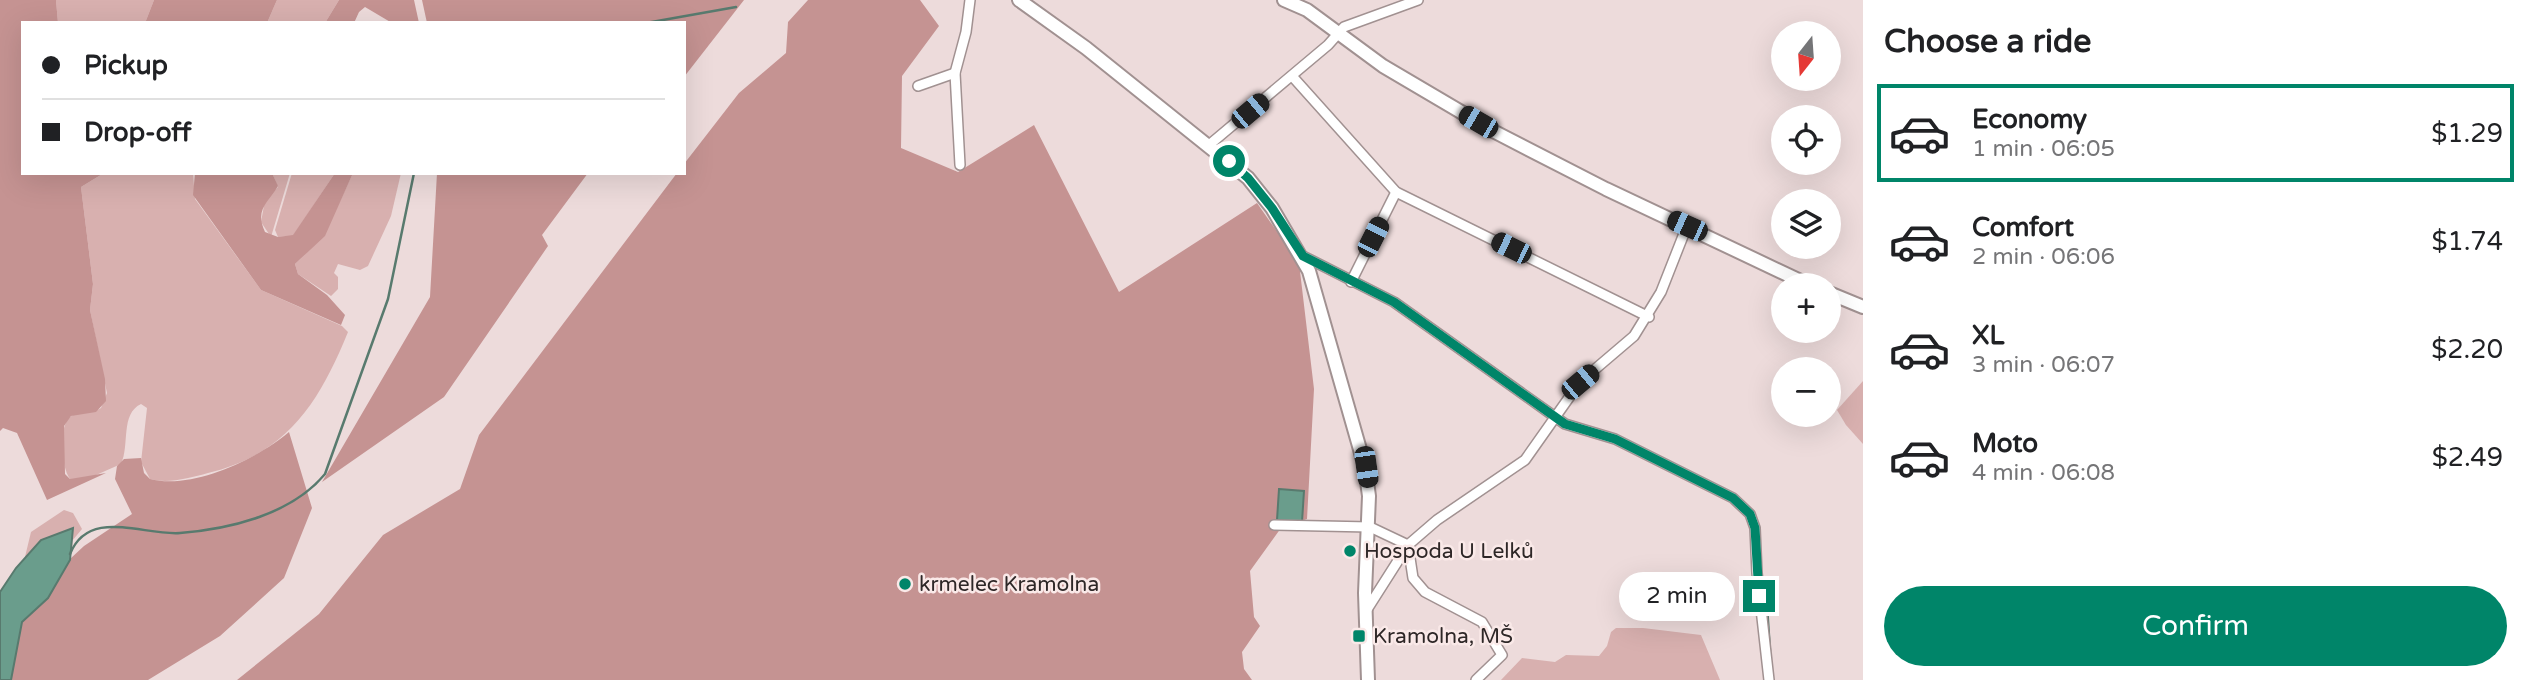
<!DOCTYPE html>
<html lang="en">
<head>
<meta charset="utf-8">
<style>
	body { margin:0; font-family:"Varela Round",sans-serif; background:#f2f2f2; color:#202124; height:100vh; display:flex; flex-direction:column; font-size:26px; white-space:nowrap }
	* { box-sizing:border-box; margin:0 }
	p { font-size:23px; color:#757577 }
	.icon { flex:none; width:38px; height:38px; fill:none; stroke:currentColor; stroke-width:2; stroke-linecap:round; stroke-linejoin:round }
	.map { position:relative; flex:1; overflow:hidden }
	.drawer { display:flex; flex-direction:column; background:#fff; width:665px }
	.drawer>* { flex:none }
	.banner { position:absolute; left:21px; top:21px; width:665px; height:154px; border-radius:0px; box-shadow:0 7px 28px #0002; display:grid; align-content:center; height:154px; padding:0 21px; background:#fff }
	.needle { width:46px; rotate:197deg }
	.fabs { position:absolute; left:1771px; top:21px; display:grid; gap:14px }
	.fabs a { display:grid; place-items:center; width:70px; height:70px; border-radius:50%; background:#fff; box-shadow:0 7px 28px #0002; font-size:35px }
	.end { position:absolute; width:32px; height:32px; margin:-16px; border:9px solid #008569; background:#fff; box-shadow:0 0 0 4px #fff }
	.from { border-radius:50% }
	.bubble { position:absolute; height:49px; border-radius:24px; background:#fff; box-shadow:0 7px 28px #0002; font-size:23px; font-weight:600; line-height:49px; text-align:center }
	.car { position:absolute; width:21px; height:42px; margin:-21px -10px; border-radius:9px; box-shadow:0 0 5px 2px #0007; background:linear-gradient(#222 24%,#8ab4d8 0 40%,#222 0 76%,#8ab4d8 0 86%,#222 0) }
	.banner b { display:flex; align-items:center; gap:24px; height:66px; font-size:26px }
	.banner b+b { border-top:2px solid #e0e0e0 }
	.banner i { width:18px; height:18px; background:#202124 }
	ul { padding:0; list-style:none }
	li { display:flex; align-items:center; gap:21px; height:98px; margin:0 14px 10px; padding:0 7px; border:4px solid transparent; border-radius:0px }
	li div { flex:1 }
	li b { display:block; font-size:26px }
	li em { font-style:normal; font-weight:600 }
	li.current { border-color:#008569 }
	li>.icon { width:63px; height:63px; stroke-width:1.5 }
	h2 { padding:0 21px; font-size:32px; line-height:84px }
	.button { display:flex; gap:14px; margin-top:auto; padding:14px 21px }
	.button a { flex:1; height:80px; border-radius:42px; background:#008569; color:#fff; font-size:28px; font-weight:600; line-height:80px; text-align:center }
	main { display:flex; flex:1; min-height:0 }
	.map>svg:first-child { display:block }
	.green { fill:#d8b0af }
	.forest { fill:#c59392 }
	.water { fill:#6a9d8c; stroke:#587a6e; stroke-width:2 }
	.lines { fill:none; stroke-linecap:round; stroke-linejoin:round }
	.stream { stroke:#587a6e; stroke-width:2.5 }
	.street-casing { stroke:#a19191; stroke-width:12 }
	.secondary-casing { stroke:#a19191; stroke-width:16 }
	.street { stroke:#fff; stroke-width:9 }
	.secondary { stroke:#fff; stroke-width:12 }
	.route { stroke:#008569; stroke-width:9 }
	.poi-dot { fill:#008569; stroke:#fae9e8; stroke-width:2.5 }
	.labels { text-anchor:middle; stroke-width:5; stroke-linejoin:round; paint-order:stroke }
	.poi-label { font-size:21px; fill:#2e2727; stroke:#fae9e8; text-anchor:start }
</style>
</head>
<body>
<main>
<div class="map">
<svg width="1863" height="680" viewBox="0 0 1863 680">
	<rect width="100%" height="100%" fill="#eddbdb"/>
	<!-- green -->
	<g class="green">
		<path d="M56,0H154L145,23H58Z"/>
		<path d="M277,0H339L325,23H267Z"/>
		<path d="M104,173H193L195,199L261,290L342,326L348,332C319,403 287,454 208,473C190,478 168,484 150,479L141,462L147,408L141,404C120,414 130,445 121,464L87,479H70C61,467 57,422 73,415C83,411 93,414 101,408L107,393L90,310L93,284L81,187Z"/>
		<path d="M272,173H290L271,237L261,222L265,200L278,187Z"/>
		<path d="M292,173H335L293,236L278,237L275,230Z"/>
		<path d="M353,173H401L391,216L368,266L360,270L338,264L334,273L338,277V289L331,296L298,274L295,264C326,237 336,209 353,173Z"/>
		<path d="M1863,381V444L1846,425L1837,410Z"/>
		<path d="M64,510L73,513L82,529L72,541L57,578L24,561L31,532Z"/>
		<path d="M1616,628H1643L1701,635L1720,680H1501L1522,658L1555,662L1566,655L1599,656L1607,646L1611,632Z"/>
	</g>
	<!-- forest -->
	<g class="forest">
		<path d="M0,0H56L58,23H23V173H104L81,187L93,284L90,310L105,379L106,401L96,412L71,416L64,426L65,474L70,479L106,473L47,500L17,433L3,428L0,431Z"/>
		<path d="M154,0H277L267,23H145Z"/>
		<path d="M339,0H414L419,23H392L365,7L359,12L354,23H325Z"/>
		<path d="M422,0H744L684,77V23H427Z"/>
		<path d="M808,0H920L939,26L902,76L901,148L958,172L1034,125L1119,292L1257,203L1299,263L1314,389L1307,519L1281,528L1250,571L1254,617L1260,626L1242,652L1244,669L1252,680H237L319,614L383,535L460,489L479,435L677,173H684V164L739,93L786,53L788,22Z"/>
		<path d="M195,173H272L278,186C269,202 254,209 265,232L278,237L293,235L335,173H353L325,236L295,264L298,274L327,295L345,315L341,325L261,290L193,195Z"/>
		<path d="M437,173H588L542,235L548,246L444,397L322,482L430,297Z"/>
		<path d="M289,432L312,508L284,578L220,636L148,680H11L22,622L48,598L70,559L84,546L132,514L115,479L117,466L124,459L141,458L144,473L150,479C193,490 257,459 289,432Z"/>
	</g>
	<!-- water -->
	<g class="water">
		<path d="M1279,489L1304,491L1302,522L1277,520Z"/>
		<path d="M73,528L70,560L48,598L22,622L11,680H0V592L16,568L41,540Z"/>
	</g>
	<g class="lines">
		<!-- stream -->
		<g class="stream">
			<path d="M646,23L736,7"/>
			<path d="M70,554C89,507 144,536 180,533C231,529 292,514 325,474L388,299L414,173"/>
			<path d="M1766,591L1770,651"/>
		</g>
		<defs>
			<g id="street">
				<path d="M1292,76L1396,192L1649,317"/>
				<path d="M918,86L955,73"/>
				<path d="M1209,145L1328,45L1344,27L1418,0"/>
				<path d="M960,165L955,73L966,32L970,0"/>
				<path d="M1303,256L1394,302L1565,424L1615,439L1733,498L1750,514L1755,528L1757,573L1769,680"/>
				<path d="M1351,282L1396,192"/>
				<path d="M1274,525L1370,527L1408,545L1413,578L1425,592L1482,622L1502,655L1476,680"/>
				<path d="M1366,611L1408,545L1437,520L1525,460L1580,382L1634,336L1661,292L1687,226"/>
			</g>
			<g id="secondary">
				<path d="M1019,0L1086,48L1248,178L1272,208L1309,271L1365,467L1369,496L1365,593L1368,680"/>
				<path d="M1284,0L1307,10L1383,66L1495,132L1606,189L1809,285"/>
				<path d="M1829,293L1863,307"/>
			</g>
		</defs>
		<!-- street casing -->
		<use href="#street" class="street-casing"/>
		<!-- secondary casing -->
		<use href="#secondary" class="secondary-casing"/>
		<!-- street -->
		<use href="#street" class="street"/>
		<!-- secondary -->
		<use href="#secondary" class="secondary"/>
	</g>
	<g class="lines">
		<!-- route -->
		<path class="route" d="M1229,161L1248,178L1272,208L1303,256L1394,302L1565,424L1615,439L1733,498L1750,514L1755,528L1759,596"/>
	</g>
	<!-- markers -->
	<g class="poi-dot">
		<circle cx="1350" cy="551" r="7"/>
		<circle cx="905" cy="584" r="7"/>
		<rect x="1352" y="629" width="14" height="14" rx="3.5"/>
	</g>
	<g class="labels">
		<!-- poi labels -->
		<g class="poi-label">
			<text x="1364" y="558">Hospoda U Lelků</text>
			<text x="919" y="591">krmelec Kramolna</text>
			<text x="1373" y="643">Kramolna, MŠ</text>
		</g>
	</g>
</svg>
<div class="fabs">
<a><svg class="needle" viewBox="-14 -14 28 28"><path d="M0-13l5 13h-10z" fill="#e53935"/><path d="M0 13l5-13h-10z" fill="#757577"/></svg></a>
<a><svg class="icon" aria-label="locate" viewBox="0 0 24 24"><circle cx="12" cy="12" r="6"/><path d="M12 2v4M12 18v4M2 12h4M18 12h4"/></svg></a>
<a><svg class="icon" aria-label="layers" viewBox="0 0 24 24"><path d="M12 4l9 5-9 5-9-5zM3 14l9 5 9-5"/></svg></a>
<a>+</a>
<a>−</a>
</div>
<i class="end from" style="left:1229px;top:161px"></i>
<i class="end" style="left:1759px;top:596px"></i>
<div class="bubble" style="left:1619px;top:572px;width:116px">2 min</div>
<i class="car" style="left:1250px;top:111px;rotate:50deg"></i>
<i class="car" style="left:1478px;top:122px;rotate:300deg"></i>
<i class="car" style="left:1687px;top:226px;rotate:294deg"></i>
<i class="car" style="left:1373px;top:237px;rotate:27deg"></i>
<i class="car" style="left:1511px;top:248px;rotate:296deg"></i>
<i class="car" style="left:1580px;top:382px;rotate:50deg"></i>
<i class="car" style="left:1366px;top:467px;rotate:172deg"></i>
<div class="banner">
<b><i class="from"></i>Pickup</b>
<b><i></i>Drop-off</b>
</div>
</div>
<section class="drawer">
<h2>Choose a ride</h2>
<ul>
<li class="current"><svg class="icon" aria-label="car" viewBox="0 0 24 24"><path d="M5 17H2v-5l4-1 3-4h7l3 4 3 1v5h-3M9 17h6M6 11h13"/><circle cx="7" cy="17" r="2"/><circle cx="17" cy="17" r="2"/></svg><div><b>Economy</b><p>1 min · 06:05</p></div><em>$1.29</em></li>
<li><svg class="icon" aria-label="car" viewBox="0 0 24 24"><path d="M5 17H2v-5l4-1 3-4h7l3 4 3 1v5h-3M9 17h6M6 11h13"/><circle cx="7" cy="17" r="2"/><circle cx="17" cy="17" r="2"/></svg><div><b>Comfort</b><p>2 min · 06:06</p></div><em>$1.74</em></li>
<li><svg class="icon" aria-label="car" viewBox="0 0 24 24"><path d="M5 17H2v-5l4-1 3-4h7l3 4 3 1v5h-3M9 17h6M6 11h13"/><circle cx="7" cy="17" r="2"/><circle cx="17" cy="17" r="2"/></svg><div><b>XL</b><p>3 min · 06:07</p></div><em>$2.20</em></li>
<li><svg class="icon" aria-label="car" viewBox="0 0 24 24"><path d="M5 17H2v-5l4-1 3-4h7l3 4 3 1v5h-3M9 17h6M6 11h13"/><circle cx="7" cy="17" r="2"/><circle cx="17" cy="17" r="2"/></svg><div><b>Moto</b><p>4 min · 06:08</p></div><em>$2.49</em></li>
</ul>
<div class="button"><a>Confirm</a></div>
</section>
</main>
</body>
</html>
